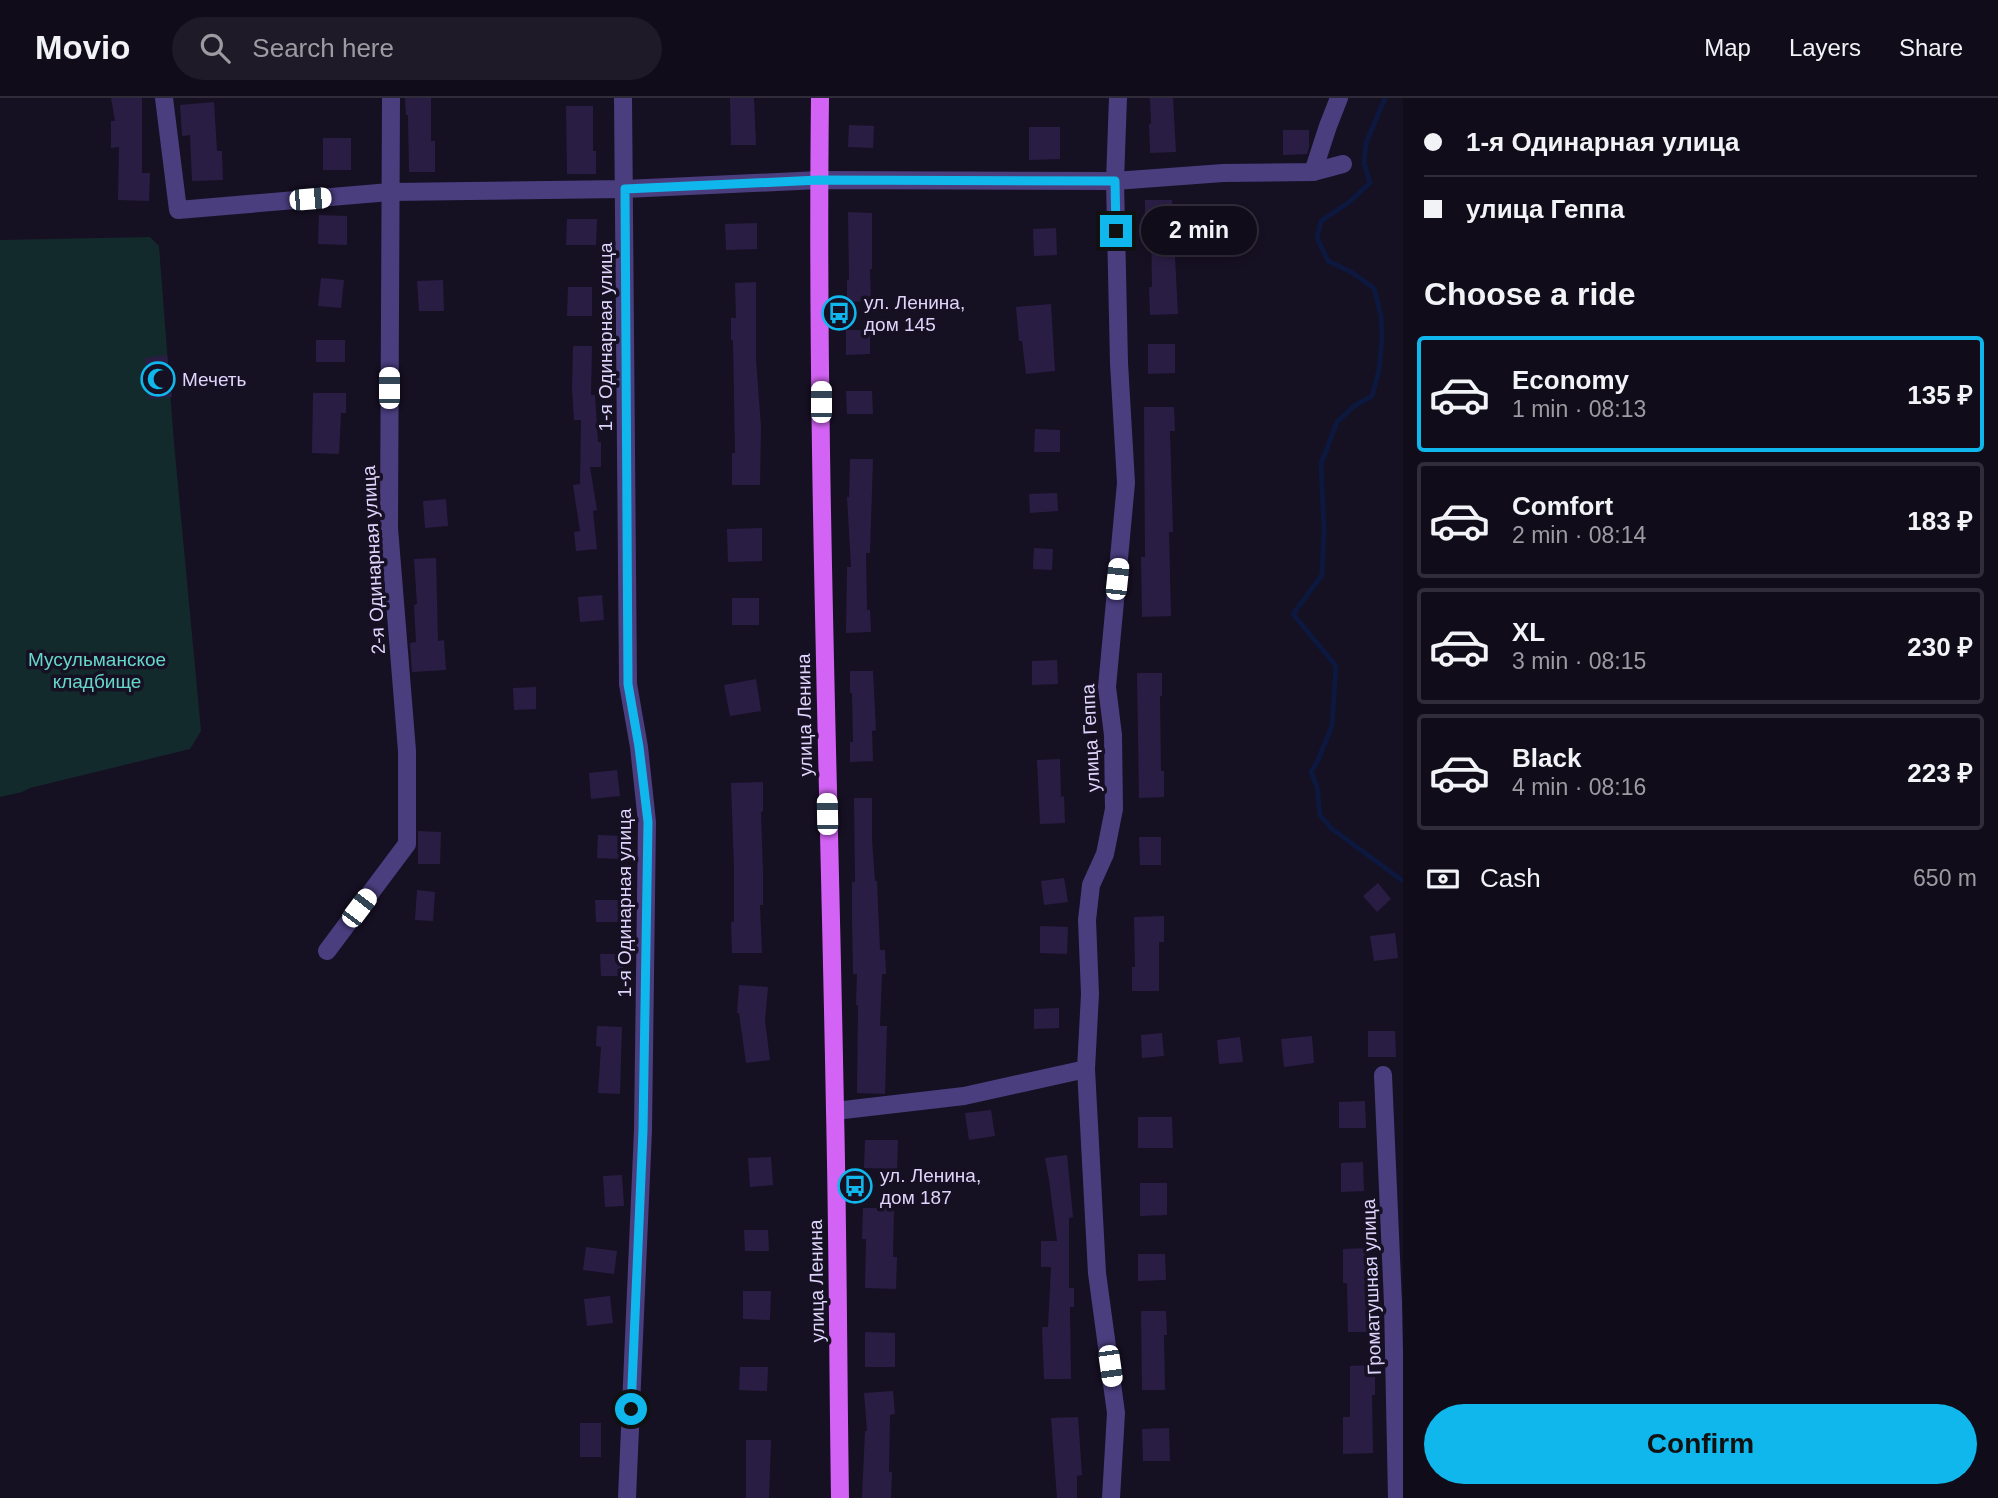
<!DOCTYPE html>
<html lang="en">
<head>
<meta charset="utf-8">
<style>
	body { margin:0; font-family:Arial,sans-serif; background:#1e1a27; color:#f1f3f6; height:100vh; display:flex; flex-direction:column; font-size:26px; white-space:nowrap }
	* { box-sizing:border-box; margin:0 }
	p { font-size:23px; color:#9c9ba2 }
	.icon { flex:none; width:38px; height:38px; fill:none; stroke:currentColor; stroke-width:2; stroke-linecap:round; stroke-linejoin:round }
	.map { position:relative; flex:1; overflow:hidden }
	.side { display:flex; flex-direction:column; background:#100c1a; width:595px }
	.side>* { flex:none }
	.top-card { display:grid; align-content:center; height:154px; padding:0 21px; background:#100c1a }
	.end { position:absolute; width:32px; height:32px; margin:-16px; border:9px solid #10b7ec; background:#111; box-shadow:0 0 0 4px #111 }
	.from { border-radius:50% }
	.bubble { position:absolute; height:49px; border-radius:24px; background:#100c1a; box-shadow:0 4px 10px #0003,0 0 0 2px #302c39; font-size:23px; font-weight:700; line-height:49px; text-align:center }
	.car { position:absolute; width:21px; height:42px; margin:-21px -10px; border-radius:9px; box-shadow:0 0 5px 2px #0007; background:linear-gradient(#fff 24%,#345 0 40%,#fff 0 76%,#345 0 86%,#fff 0) }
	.top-card b { display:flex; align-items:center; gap:24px; height:66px; font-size:26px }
	.top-card b+b { border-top:2px solid #302c39 }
	.top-card i { width:18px; height:18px; background:#f1f3f6 }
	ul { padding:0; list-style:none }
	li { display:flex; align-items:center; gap:21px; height:116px; margin:0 14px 10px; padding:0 7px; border:4px solid #302c39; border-radius:7px }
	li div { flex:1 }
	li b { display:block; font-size:26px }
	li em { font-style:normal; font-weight:700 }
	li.active { border-color:#10b7ec }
	li>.icon { width:63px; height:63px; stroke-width:1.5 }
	h2 { padding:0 21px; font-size:32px; line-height:84px }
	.pay { display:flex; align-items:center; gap:18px; height:77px; padding:0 21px; font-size:26px }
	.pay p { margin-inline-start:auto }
	.button { display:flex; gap:14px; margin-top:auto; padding:14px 21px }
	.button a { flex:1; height:80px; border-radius:42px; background:#10b7ec; color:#111; font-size:28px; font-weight:700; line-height:80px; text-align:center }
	header { display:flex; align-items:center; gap:42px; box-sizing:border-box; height:98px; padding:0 35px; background:#100c1a; border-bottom:2px solid #302c39 }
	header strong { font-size:33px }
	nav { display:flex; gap:38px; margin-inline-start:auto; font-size:24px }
	.search { width:490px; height:63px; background:#1e1a27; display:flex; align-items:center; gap:18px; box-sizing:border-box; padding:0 24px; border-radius:38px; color:#9c9ba2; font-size:26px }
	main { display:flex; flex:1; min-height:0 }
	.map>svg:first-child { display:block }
	.green { fill:#132a2c }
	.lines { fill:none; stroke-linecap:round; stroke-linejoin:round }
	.stream { stroke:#0d183e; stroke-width:5 }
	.building { fill:#2a1d43 }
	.street { stroke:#4a3e7f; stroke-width:18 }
	.primary { stroke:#d363f4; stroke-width:18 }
	.route { stroke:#10b7ec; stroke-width:9 }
	.labels { text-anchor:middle; stroke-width:7; stroke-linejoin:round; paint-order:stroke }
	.poi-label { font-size:19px; fill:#dfd5fc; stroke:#161023; text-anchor:start }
	.street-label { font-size:19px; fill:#dfd5fc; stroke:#161023 }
	.park-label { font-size:19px; fill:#65d7cb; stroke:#161023 }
</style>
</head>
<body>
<header>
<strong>Movio</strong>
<div class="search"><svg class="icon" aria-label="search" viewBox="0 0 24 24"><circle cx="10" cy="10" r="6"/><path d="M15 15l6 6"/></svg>Search here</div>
<nav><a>Map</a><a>Layers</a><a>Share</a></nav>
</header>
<main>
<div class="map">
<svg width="1403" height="1400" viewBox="0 0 1403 1400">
	<rect width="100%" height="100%" fill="#161023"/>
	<!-- green -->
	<path class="green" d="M150,139L159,148L174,345L201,633L190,651L30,690L22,694L0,699V142Z"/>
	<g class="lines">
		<!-- stream -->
		<path class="stream" d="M1385,0L1366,45L1364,65L1370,85L1348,105L1321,123L1317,140L1328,163L1351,174L1374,190L1381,218L1382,240L1379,272L1372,298L1354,308L1337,324L1321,366L1324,430L1322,477L1293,516L1336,568L1332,628L1318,662L1311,674L1317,689L1320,717L1331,730L1403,783"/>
	</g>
	<!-- building -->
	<g class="building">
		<path d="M111,0H142V75H150L149,103L118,102L119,49L111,50V23H115Z"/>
		<path d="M405,0H431V43H435V74H409L408,17H406Z"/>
		<path d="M730,0H754L756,47H731Z"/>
		<path d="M1150,0H1173L1176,54L1150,55L1149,26H1151Z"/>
		<path d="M214,4L217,53H222L223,82L192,83L190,37L182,38L180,7Z"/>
		<path d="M566,8H593V53H596V76H567Z"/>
		<path d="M849,27L874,28L873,50L848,49Z"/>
		<path d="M1029,29H1060V61L1029,62Z"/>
		<path d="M1283,32H1309V49L1307,56L1283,57Z"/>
		<rect x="323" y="40" width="28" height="32"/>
		<path d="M1145,102H1172L1178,216L1150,217L1149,189H1152L1151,127H1145Z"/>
		<path d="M848,114L872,115V171H870L871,203L847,204V182H849Z"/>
		<path d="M319,117L347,118V147L318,146Z"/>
		<path d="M567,121H597L596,147H566Z"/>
		<path d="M757,125V151L726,152L725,126Z"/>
		<path d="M1056,130L1057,157L1034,158L1033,131Z"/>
		<path d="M321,180L344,182L341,210L318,208Z"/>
		<path d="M443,182L444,213H419L417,183Z"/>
		<path d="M756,184V261L761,329L760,387H732V355H735L733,242H731V220H736L735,185Z"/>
		<path d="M568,189H592V218H567Z"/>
		<path d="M1051,206L1055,273L1026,276L1022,243H1019L1016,209Z"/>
		<path d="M846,232H870V256L846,257Z"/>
		<rect x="316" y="242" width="29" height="22"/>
		<path d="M1148,246H1175V275L1148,276Z"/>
		<path d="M573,248H592L591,297H595L598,344H601V369H590L597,412L593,413L597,451L576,453L574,434L580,433L573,387L580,386L581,322H574L572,291Z"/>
		<path d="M167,257L172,299L149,301L145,260Z"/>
		<path d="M846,293H872L873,316H847Z"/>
		<path d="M313,295H346V315H341L339,356L312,355Z"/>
		<path d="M1144,309H1174L1175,333H1170L1173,434H1169L1171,518L1142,519L1141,459H1145Z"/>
		<path d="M1035,331L1060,332V354H1034Z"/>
		<path d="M850,361H873L870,455H866L867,512H870L871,534L846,535L847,469H851L847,399H849Z"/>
		<path d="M1057,395L1058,413L1030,415L1029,396Z"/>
		<path d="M446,401L448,428L425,430L423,403Z"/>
		<path d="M762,430V463L728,464L727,431Z"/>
		<path d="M1034,450L1053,451L1052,472L1033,471Z"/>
		<path d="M436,460L438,543L444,542L446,572L412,574L410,545L416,544L414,507L417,506L414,461Z"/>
		<path d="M602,497L604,522L580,524L578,499Z"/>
		<rect x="732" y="500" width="27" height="27"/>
		<path d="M1057,562L1058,586L1032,587V563Z"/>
		<path d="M850,573H873L876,632L872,633L873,663L850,664V644H853L852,595H850Z"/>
		<path d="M1137,575H1162V598H1160L1161,673H1164V699L1139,700Z"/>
		<path d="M756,581L761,613L730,618L724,587Z"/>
		<path d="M536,589V611L514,612L513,590Z"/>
		<path d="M1060,661L1061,699L1064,698L1065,725L1040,726L1037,662Z"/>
		<path d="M617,672L620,698L591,701L589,675Z"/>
		<path d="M763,684V713L761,714L763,775V807H760L762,855H732L731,824H734V770L731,685Z"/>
		<path d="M854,700H872V741L875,783H877L880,852H885L886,876H882L880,928H887L885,996L857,995L858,907H856L857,876H853L852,819V784H855Z"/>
		<path d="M418,733L441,734L440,766H418Z"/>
		<path d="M598,737L622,738L621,761L597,760Z"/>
		<path d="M1139,739H1161V767H1140Z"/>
		<path d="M1064,780L1068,804L1044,807L1041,783Z"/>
		<path d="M1378,785L1391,801L1377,814L1363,798Z"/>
		<path d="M417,792L435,794L433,823L415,822Z"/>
		<path d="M595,802H622L623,824H596Z"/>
		<path d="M1164,818V844H1159V893H1132V869H1135L1134,819Z"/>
		<path d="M1040,828L1068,829L1067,856L1040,855Z"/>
		<path d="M1395,835L1398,860L1374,863L1370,838Z"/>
		<path d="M600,856H623V878H601Z"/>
		<path d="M739,887L768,889L765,923L770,962L746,965L739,915H737Z"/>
		<path d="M1059,910V930L1034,931V911Z"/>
		<path d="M597,928L622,929L620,996L598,995L601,949L596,948Z"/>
		<path d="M1368,933H1395L1396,959H1368Z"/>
		<path d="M1162,935L1164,958L1142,960L1141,937Z"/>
		<path d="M1312,938L1314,965L1284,969L1281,941Z"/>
		<path d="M1240,939L1243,964L1219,966L1217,942Z"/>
		<path d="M1365,1003L1366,1030H1339V1004Z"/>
		<path d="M991,1012L995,1038L969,1042L965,1015Z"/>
		<path d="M1138,1019H1172L1173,1050H1138Z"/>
		<path d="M865,1042H898L897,1071L864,1070Z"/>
		<path d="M1067,1057L1073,1119L1069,1120V1190H1074V1209H1070L1071,1281H1044L1042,1229H1048L1051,1169H1041V1143H1057L1049,1082L1045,1060Z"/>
		<path d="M771,1059L773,1087L750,1089L748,1060Z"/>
		<path d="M1363,1064L1364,1093L1341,1094V1065Z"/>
		<path d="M622,1077L624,1108L605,1109L603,1078Z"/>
		<path d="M1140,1085H1167V1117L1140,1118Z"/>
		<path d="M863,1110H894L893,1159H897L896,1191L865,1190L866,1141H862Z"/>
		<path d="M744,1132H768L769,1153H745Z"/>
		<path d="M586,1149L617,1153L614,1176L583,1172Z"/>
		<path d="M1369,1150L1370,1207H1372L1373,1234H1348L1347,1185H1343V1151Z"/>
		<path d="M1138,1156H1165L1166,1182L1138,1183Z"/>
		<path d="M743,1193H771L770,1222L743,1221Z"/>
		<path d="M610,1198L613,1225L587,1228L584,1201Z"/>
		<path d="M1141,1213H1166L1167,1237H1164L1165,1292H1142Z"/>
		<path d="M865,1234L895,1235V1269H865Z"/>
		<path d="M1375,1267V1297H1372L1373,1355L1343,1356V1319H1350V1268Z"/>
		<path d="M740,1269H768L767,1293L739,1292Z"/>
		<path d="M893,1293L895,1316L890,1317L889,1374H892L891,1400H862L865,1333H867L864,1295Z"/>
		<path d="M1078,1319L1082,1377L1077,1378V1400H1057L1051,1320Z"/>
		<rect x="580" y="1325" width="21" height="34"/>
		<path d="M1169,1330L1170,1363H1143L1142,1331Z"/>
		<path d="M746,1342H771L769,1400H746Z"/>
	</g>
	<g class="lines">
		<!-- street -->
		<g class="street">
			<path d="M164,0L178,112L390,94L625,91L819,82L1115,83L1223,75L1313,74L1343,66"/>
			<path d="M623,0L628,586L639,649L647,724L643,1032L627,1400"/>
			<path d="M1313,74L1328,28L1339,0"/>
			<path d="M327,853L407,746V653L389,430L391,0"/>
			<path d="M1383,977L1393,1205L1397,1400"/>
			<path d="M835,1013L964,998L1086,971"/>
			<path d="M1111,1400L1116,1315L1097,1175L1086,971L1090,896L1087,822L1091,787L1105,756L1114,711L1113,637L1107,589L1126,385L1119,265L1115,83L1118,0"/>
		</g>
		<!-- primary -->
		<path class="primary" d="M820,0C816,338 829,675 835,1013C838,1142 838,1271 840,1400"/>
	</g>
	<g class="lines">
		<!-- route -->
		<path class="route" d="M631,1311L643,1032L648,724L639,649L628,586L625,91L819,82L1115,83L1116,133"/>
	</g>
	<!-- icons -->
	<defs>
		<symbol id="bus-ring" viewBox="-11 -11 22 22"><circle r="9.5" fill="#161023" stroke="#10b7ec" stroke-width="1.5"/><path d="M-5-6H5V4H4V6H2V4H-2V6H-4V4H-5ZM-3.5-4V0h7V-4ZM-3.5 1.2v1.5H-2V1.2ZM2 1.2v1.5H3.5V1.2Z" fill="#10b7ec"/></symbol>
		<symbol id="mosque-ring" viewBox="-11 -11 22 22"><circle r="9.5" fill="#161023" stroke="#10b7ec" stroke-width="1.5"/><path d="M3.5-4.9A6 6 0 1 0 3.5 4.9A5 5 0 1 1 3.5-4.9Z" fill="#10b7ec"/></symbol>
	</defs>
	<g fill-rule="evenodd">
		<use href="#bus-ring" x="820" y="196" width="38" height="38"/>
		<use href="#mosque-ring" x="139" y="262" width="38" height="38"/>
		<use href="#bus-ring" x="836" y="1069" width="38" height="38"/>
	</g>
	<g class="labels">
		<!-- poi labels -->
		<g class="poi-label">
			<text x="864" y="211">ул. Ленина,<tspan x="864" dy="22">дом 145</tspan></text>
			<text x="182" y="288">Мечеть</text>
			<text x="880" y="1084">ул. Ленина,<tspan x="880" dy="22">дом 187</tspan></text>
		</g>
		<!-- street labels -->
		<g class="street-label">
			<text transform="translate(605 239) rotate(-90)" y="7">1-я Одинарная улица</text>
			<text transform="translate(373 462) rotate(-93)" y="7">2-я Одинарная улица</text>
			<text transform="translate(804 617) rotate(-91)" y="7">улица Ленина</text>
			<text transform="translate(1090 640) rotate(-93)" y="7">улица Геппа</text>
			<text transform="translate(624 805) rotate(-90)" y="7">1-я Одинарная улица</text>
			<text transform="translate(816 1183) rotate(-91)" y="7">улица Ленина</text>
			<text transform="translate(1371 1189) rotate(-92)" y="7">Громатушная улица</text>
		</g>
		<!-- park labels -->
		<g class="park-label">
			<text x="97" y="568">Мусульманское<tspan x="97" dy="22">кладбище</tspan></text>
		</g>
	</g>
</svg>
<i class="end from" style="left:631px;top:1311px"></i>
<i class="end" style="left:1116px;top:133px"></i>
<div class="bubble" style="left:1141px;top:108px;width:116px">2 min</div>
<i class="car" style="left:310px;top:101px;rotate:85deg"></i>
<i class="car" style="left:389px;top:290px;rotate:0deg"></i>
<i class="car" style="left:821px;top:304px;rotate:0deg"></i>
<i class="car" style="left:1117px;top:481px;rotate:6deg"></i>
<i class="car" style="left:827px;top:716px;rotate:359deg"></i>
<i class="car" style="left:359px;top:810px;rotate:37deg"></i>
<i class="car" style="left:1110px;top:1268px;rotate:172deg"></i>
</div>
<section class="side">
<div class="top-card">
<b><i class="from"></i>1-я Одинарная улица</b>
<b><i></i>улица Геппа</b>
</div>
<h2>Choose a ride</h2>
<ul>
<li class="active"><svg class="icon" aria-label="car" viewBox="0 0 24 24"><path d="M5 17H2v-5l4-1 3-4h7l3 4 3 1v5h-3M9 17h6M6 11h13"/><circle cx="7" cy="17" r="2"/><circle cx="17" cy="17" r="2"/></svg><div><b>Economy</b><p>1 min · 08:13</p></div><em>135 ₽</em></li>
<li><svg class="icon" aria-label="car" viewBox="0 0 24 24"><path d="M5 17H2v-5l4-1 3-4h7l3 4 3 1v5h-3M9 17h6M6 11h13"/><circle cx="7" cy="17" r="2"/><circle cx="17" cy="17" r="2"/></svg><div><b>Comfort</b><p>2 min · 08:14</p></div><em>183 ₽</em></li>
<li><svg class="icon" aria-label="car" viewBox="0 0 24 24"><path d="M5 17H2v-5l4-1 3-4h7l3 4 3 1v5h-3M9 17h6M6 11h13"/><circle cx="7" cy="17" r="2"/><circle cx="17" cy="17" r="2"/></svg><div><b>XL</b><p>3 min · 08:15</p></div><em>230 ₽</em></li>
<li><svg class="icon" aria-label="car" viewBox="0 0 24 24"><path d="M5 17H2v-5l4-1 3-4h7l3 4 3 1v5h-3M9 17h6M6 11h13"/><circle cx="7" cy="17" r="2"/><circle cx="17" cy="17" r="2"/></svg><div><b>Black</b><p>4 min · 08:16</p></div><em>223 ₽</em></li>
</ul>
<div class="pay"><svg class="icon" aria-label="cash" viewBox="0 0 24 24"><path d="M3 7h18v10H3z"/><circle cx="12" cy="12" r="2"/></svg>Cash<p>650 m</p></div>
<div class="button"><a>Confirm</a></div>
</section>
</main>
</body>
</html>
